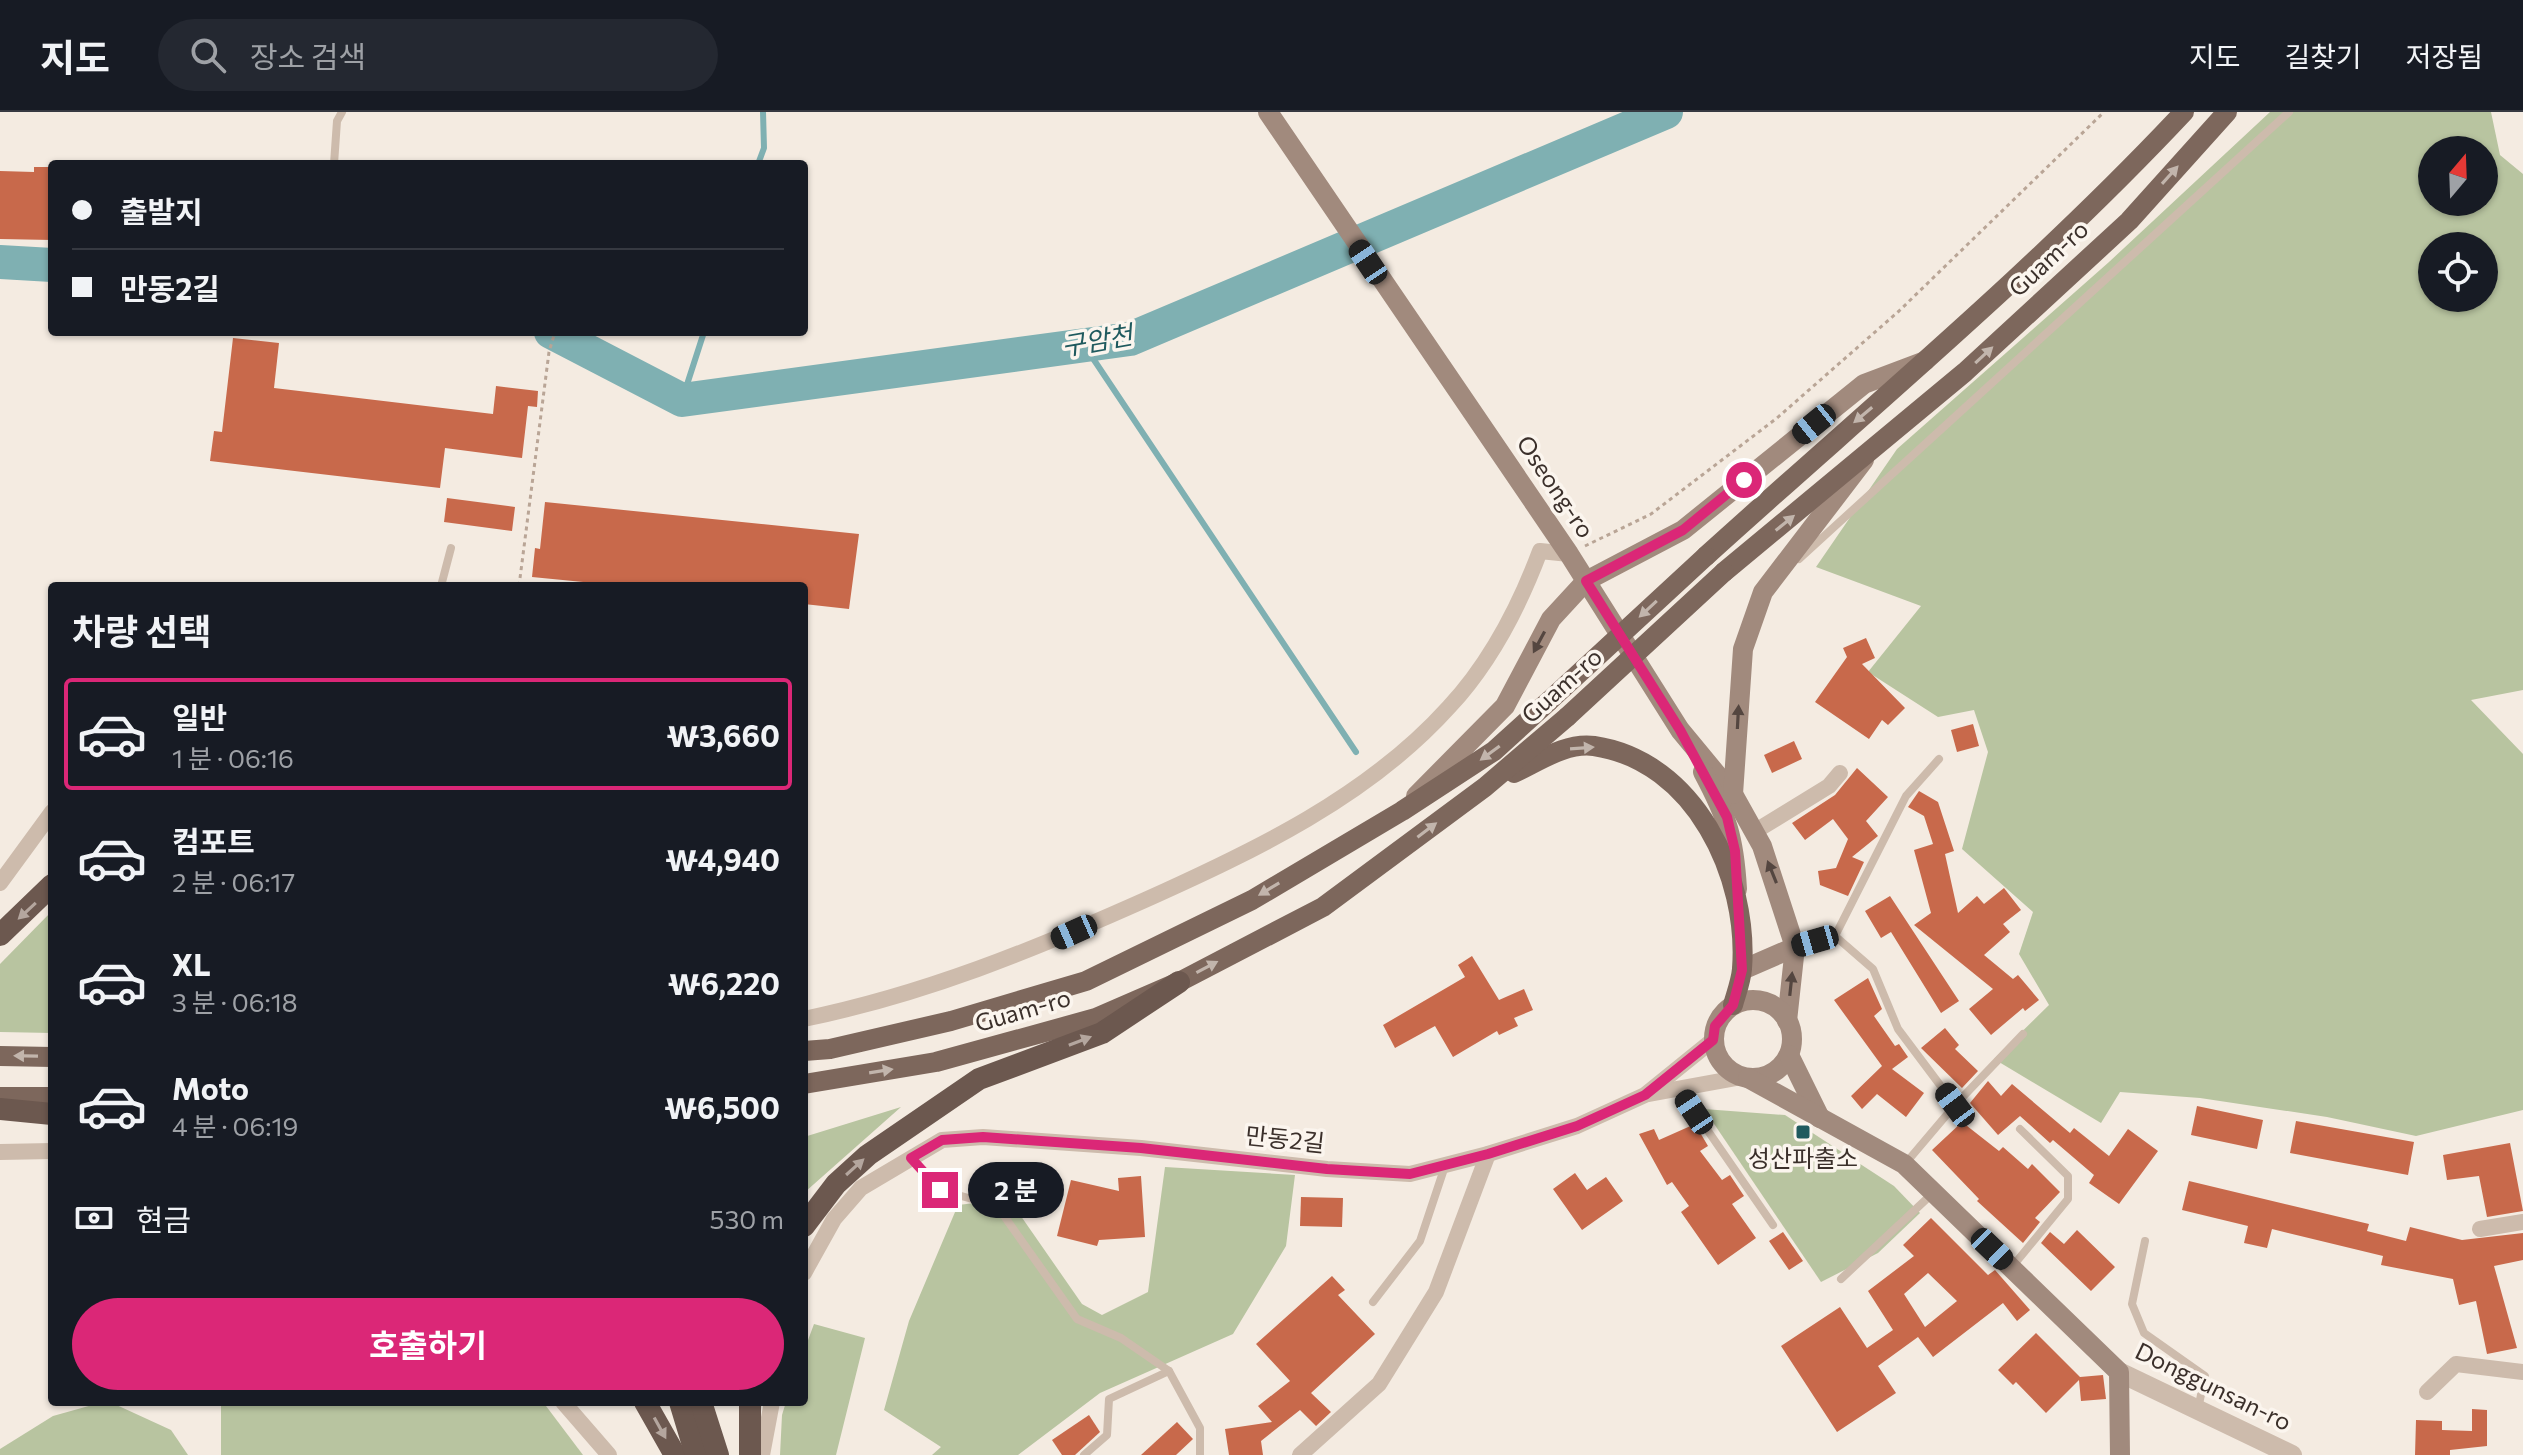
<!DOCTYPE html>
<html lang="ko">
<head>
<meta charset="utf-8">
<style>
	body { margin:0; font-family:Commissioner,"Noto Sans KR",sans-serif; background:#242831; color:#f1f3f6; height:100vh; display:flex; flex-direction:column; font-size:30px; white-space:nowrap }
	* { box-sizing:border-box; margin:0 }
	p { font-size:26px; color:#9ea1a6 }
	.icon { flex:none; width:44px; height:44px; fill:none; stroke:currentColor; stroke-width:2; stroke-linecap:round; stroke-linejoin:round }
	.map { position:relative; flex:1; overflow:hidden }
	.details { position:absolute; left:48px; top:470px; width:760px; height:824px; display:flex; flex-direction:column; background:#171b24; border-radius:8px; box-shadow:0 2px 6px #0004 }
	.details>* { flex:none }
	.guide { position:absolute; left:48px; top:48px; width:760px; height:176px; border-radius:8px; box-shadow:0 2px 6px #0004; display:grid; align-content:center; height:176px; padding:0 24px; background:#171b24 }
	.needle { width:52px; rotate:19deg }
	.tools { position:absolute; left:2418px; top:24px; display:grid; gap:16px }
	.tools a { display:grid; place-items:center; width:80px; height:80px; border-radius:50%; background:#171b24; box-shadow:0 2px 6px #0004; font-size:40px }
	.end { position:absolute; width:36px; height:36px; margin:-18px; border:10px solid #db2777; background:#fff; box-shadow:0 0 0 4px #fff }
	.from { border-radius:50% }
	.bubble { position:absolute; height:56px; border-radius:28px; background:#171b24; box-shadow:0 2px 6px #0004; font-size:26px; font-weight:700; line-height:56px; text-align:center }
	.car { position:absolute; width:24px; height:48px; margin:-24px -12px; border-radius:10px; box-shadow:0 0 6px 2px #0007; background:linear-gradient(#222 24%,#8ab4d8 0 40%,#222 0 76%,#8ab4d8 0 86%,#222 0) }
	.guide b { display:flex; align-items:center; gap:28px; height:76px; font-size:30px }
	.guide b+b { border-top:2px solid #363941 }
	.guide i { width:20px; height:20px; background:#f1f3f6 }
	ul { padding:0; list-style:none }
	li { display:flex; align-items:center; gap:24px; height:112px; margin:0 16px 12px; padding:0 8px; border:4px solid transparent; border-radius:8px }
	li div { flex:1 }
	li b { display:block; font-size:30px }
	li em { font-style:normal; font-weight:700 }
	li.selected { border-color:#db2777 }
	li>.icon { width:72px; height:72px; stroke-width:1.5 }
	h2 { padding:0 24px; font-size:36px; line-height:96px }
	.pay { display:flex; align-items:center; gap:20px; height:88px; padding:0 24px; font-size:30px }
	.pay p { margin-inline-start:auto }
	.cta { display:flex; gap:16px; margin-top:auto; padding:16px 24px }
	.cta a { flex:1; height:92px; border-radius:48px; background:#db2777; color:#fff; font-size:32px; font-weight:700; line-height:92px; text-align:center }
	header { display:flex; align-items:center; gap:48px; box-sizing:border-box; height:112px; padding:0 40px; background:#171b24; border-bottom:2px solid #363941 }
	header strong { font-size:38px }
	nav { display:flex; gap:44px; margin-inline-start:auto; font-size:28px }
	.search { width:560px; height:72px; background:#242831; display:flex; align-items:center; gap:20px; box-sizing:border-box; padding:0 28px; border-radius:44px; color:#9ea1a6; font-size:30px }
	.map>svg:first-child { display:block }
	.green { fill:#b8c4a0; fill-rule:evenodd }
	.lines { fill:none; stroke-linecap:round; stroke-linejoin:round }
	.stream { stroke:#7fb0b2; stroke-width:6 }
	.river { stroke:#7fb0b2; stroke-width:34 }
	.building { fill:#c8694b; fill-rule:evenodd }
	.path { stroke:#b9a596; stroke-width:3; stroke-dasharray:4 4; stroke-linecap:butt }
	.service { stroke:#cdbbac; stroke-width:8 }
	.minor { stroke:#cdbbac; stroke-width:16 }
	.tertiary { stroke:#cdbbac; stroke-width:20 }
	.secondary { stroke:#a18a7d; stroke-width:20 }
	.primary { stroke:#7d675c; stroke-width:20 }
	.trunk { stroke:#6c584f; stroke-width:22 }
	.primary-bridge { stroke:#7d675c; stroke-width:20 }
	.oneway { fill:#c2b5ac }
	.oneway2 { fill:#544640 }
	.oneway3 { fill:#b4a69e }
	.route { stroke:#db2777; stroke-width:10 }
	.poi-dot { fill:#1f5a5e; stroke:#fbf5ee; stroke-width:3 }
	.labels { text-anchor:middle; stroke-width:7; stroke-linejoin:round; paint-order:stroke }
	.street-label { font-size:24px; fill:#3b302b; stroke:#fbf5ee }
	.poi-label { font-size:24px; fill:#3b302b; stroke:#fbf5ee }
	.water-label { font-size:26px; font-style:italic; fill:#1f5a5e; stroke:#fbf5ee }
</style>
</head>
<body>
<header>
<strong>지도</strong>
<div class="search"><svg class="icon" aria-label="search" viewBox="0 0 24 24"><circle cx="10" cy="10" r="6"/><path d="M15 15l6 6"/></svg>장소 검색</div>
<nav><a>지도</a><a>길찾기</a><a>저장됨</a></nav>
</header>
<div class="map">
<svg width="2523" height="1343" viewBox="0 0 2523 1343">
	<rect width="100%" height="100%" fill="#f4ebe1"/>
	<!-- green -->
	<g class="green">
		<path d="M2270,0H2491L2500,43L2523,62V578L2471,588L2523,642V998L2416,1024L2327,1005L2200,986L2120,980L2101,1011L1994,947L2049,893L2019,842L2033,800L1962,737L1988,640L1974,598L1938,605L1868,560L1921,494L1816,455L1897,337L2109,150ZM2432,38H2484V90H2432ZM2432,134H2484V186H2432Z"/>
		<path d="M52,799V921L0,920V852Z"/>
		<path d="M901,995L805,1080L804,1081V1025Z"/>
		<path d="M1704,997L1785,1003L1894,1074L1920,1101L1878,1141L1821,1170Z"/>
		<path d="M1165,1055L1295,1063L1286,1134L1233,1222L1100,1281L1018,1343H932L941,1335L884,1298L909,1209L958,1093L1009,1087L1082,1192L1102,1203L1148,1180Z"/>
		<path d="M814,1212L865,1226L836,1343H780L782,1303L786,1290H804V1239Z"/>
		<path d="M103,1290H110L171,1318L188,1343H0V1337L53,1304Z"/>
		<path d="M221,1290H543L583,1343H221Z"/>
	</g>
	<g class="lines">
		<!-- stream -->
		<g class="stream">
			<path d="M758,52L764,36L763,0"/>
			<path d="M1084,233L1356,640"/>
			<path d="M682,288L704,220"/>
		</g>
		<!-- river -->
		<g class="river">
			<path d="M0,150L52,153"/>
			<path d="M551,220L682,288L1130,227L1666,0"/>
		</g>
	</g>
	<!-- building -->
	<g class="building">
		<path d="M34,55H52V128L0,127V59L34,60Z"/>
		<path d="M233,226L279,231L274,276L493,302L496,274L538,279L537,295L528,294L522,346L445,336L440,376L210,349L214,319L222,320Z"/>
		<path d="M447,386L515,395L512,419L444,410Z"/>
		<path d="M545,390L859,422L849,497L804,492V474H624L532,465L535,436L540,437Z"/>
		<path d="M1866,526L1875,546L1862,552L1905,596L1888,613L1882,608L1869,627L1815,590L1847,545L1843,536Z"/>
		<path d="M1973,612L1979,634L1957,640L1951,618Z"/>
		<path d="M1794,629L1802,647L1772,661L1764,643Z"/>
		<path d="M1857,656L1888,685L1866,709L1878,724L1852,745L1864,750L1848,784L1820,773L1818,759L1836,756L1848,727L1833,707L1805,728L1792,711L1835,683Z"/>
		<path d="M1919,679L1938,690L1954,739L1945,742L1958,801L1977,784L1984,792L2004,776L2021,798L2003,812L2010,820L1984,843L2013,867L2018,863L2039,888L2025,899L2023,896L1991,923L1969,897L1993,877L1914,813L1931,801L1914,738L1933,732L1924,704L1908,695Z"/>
		<path d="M1890,784L1959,889L1941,901L1891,820L1881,826L1865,799Z"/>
		<path d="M1472,844L1499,888L1524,877L1533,898L1514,906L1518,914L1499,923L1497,919L1453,945L1435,914L1395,936L1383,913L1465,865L1458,853Z"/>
		<path d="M1868,866L1882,897L1874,904L1895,934L1899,932L1908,945L1892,957L1924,981L1906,1005L1877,982L1862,997L1851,984L1882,954L1834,888Z"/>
		<path d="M1945,916L1959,933L1955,937L1978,959L1962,976L1921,936Z"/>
		<path d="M1988,969L2001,984L2012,972L2070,1021L2074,1016L2109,1044L2128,1017L2158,1039L2119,1092L2089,1071L2094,1063L2053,1028L2050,1031L2020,1004L1998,1023L1970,991Z"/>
		<path d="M2197,994L2263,1008L2257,1037L2191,1023Z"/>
		<path d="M2296,1009L2414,1030L2408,1063L2290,1041Z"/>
		<path d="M1962,1010L1999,1039L2003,1035L2028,1057L2032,1052L2060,1080L2035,1106L2040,1110L2023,1131L1977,1089L1979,1087L1932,1038Z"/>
		<path d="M1695,1012L1708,1034L1700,1039L1722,1068L1730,1063L1744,1084L1732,1092L1756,1126L1718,1153L1681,1100L1689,1094L1672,1070L1667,1073L1639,1022L1654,1017L1659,1028Z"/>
		<path d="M2510,1031L2523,1099L2487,1105L2479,1064L2447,1068L2443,1043Z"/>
		<path d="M1575,1061L1587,1078L1606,1065L1623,1089L1582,1118L1553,1077Z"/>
		<path d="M1141,1064L1145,1125L1099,1128L1097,1134L1057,1124L1071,1068L1119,1079L1118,1066Z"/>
		<path d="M2189,1069L2369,1112L2367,1119L2406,1129L2410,1115L2462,1128L2523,1121V1148L2494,1154L2517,1236L2487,1242L2476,1189L2459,1193L2453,1167L2381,1153L2383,1144L2272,1117L2267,1136L2244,1131L2248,1114L2182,1098Z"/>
		<path d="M1301,1085L1343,1086L1342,1115L1300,1114Z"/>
		<path d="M1931,1106L1988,1163L1995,1158L2030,1198L2017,1209L2003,1191L1933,1245L1918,1225L1878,1254L1896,1281L1837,1320L1781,1234L1840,1195L1867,1236L1893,1218L1868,1179L1914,1144L1903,1133ZM1928,1161L1957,1189L1925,1215L1904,1182Z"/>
		<path d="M2077,1118L2115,1155L2091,1179L2041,1131L2050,1120L2064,1132Z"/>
		<path d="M1783,1120L1803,1149L1789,1158L1769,1129Z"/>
		<path d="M1332,1164L1345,1178L1338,1183L1375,1222L1311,1281L1331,1300L1316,1314L1300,1298L1261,1329L1263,1343H1229L1225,1317L1272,1310L1258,1294L1290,1269L1256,1232Z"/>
		<path d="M2036,1221L2080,1265L2103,1263L2106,1287L2081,1289L2079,1268L2046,1301L2016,1270L2013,1273L1998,1258Z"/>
		<path d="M2472,1297L2487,1298V1334L2450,1338V1343H2415L2416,1308L2442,1309V1318L2472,1319Z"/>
		<path d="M1089,1303L1100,1320L1075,1343H1062L1052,1328Z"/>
		<path d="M1177,1310L1193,1327L1176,1343H1141Z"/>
	</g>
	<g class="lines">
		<!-- path -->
		<g class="path">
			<path d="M1585,434L1651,402L1777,306L1899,199L2104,0"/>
			<path d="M519,474L549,240L555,220"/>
		</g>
		<!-- service -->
		<g class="service">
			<path d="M334,52L337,9L342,0"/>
			<path d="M1799,447L2289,0"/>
			<path d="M441,474L451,436"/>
			<path d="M1835,824L1873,857L1898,917L1955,993"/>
			<path d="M1796,834L1835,824L1906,684L1939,647"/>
			<path d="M1679,977L1773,1113"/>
			<path d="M911,1046L940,1078L997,1094L1077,1207L1121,1226L1169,1259L1200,1316V1343"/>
			<path d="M1905,1052L1955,993L2023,922"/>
			<path d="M2145,1129L2132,1192L2144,1221L2205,1264L2198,1297"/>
			<path d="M2012,1155L2068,1087V1064L2020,1017"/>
			<path d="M1841,1167L1933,1081"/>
			<path d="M1373,1190L1420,1129L1445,1054"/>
			<path d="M1084,1343L1107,1323L1109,1287L1169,1259"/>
		</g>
		<!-- minor -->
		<g class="minor">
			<path d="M1754,720L1829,674L1840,661"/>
			<path d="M0,771L52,700"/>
			<path d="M804,907C925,882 1033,838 1145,788C1254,739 1368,685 1449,595C1490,551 1519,495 1540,439L1569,442"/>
			<path d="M1649,982L1742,965"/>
			<path d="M0,1040L52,1039"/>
			<path d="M2480,1117L2523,1110"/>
			<path d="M804,1161L834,1107L861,1076L942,1028L983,1025L1141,1036L1327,1057L1410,1062L1488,1042L1577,1014L1645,983L1713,928"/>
			<path d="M2427,1280L2456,1252L2523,1260"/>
			<path d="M563,1290L609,1343"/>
			<path d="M762,1343L772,1290"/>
			<path d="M1300,1343L1379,1272L1436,1180L1488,1042"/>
		</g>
		<!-- tertiary -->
		<path class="tertiary" d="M2119,1260L2292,1343"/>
		<!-- secondary -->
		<g class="secondary">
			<path d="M1268,0L1569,442L1680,618L1733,682L1762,734L1795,835L1787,909"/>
			<path d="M1703,660C1727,705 1734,725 1737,777"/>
			<path d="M1733,682L1743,537L1763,480L1864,348"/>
			<path d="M1416,684L1505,594L1551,507L1586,469L1683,418L1864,272L1925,249"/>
			<path d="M1742,858L1795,835"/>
			<circle cx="1753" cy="927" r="39"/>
			<path d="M1789,943L1820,1006"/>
			<path d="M1748,966L1904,1052L2119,1260L2120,1343"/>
		</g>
		<!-- primary -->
		<g class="primary">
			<path d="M1706,444C1867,298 2035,159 2184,0"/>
			<path d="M1724,460L1965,260L2129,109L2227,0"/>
			<path d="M1514,661C1538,650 1566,630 1594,634C1695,649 1749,764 1742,857C1741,869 1736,882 1733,893"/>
			<path d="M804,939L830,937L951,909L1086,869L1252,788L1402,699L1494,639L1549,589"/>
			<path d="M0,944L52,945"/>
			<path d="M804,972L936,950L1096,906L1179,870L1323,795L1485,675L1567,605"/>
			<path d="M0,985H52"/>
		</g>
		<!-- trunk -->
		<g class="trunk">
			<path d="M0,823L52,773"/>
			<path d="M0,997L52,1002"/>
			<path d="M804,1114L836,1072L868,1043L979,967L1102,921L1179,870"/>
			<path d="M645,1290L675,1343"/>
			<path d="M680,1290L696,1343"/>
			<path d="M701,1290L718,1343"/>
			<path d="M750,1290V1343"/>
		</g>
		<!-- primary-bridge -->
		<g class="primary-bridge">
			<path d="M1549,589L1706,444"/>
			<path d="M1567,605L1724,460"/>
		</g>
	</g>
	<!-- one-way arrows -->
	<defs><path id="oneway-solid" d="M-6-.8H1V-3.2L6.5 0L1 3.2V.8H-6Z" transform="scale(2)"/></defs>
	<g class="oneway">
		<use href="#oneway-solid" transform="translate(2170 63) rotate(-48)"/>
		<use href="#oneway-solid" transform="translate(1984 243) rotate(-43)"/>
		<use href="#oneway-solid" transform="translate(1863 303) rotate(140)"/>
		<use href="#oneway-solid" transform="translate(1785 411) rotate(-39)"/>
		<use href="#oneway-solid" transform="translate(1648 497) rotate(137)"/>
		<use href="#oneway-solid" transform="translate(1582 636) rotate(-4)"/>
		<use href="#oneway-solid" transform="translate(1490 641) rotate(144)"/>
		<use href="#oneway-solid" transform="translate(1427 718) rotate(-37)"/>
		<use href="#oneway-solid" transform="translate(1269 777) rotate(149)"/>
		<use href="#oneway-solid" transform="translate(1207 855) rotate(-28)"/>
		<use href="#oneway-solid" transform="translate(26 944) rotate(-179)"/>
		<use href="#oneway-solid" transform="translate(881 959) rotate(-9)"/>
	</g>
	<g class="oneway2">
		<use href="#oneway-solid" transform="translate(1539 530) rotate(118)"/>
		<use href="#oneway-solid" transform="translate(1738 605) rotate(-87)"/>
		<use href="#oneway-solid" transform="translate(1772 760) rotate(-112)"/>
		<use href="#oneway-solid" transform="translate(1791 872) rotate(-84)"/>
	</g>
	<g class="oneway3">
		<use href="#oneway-solid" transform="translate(27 799) rotate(137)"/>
		<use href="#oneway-solid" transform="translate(1080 929) rotate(-21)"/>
		<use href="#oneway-solid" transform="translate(855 1055) rotate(-42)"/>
		<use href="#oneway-solid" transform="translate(660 1316) rotate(61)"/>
	</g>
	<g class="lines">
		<!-- route -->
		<path class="route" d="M940,1078L911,1046L942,1028L983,1025L1141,1036L1327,1057L1410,1062L1488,1042L1577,1014L1645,983L1713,928L1715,914L1733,893L1742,858L1735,739L1727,705L1680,618L1586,469L1683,418L1744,368"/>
	</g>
	<!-- markers -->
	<rect class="poi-dot" x="1795" y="1012" width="16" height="16" rx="4"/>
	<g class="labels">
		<!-- street labels -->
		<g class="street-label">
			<text transform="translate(2049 147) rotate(-43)" y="8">Guam-ro</text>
			<text transform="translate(1555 375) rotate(56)" y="8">Oseong-ro</text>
			<text transform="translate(1562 574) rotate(-42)" y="8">Guam-ro</text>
			<text transform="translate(1023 899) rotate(-16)" y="8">Guam-ro</text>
			<text transform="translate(1285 1028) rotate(6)" y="8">만동2길</text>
			<text transform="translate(2213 1275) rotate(26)" y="8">Donggunsan-ro</text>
		</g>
		<!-- poi labels -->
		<g class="poi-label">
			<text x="1803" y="1055">성산파출소</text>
		</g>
		<!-- water labels -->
		<g class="water-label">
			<text transform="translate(1097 229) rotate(-10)" y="9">구암천</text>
		</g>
	</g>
</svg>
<div class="tools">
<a><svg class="needle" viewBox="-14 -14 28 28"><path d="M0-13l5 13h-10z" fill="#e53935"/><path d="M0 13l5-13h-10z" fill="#9ea1a6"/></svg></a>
<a><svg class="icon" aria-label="locate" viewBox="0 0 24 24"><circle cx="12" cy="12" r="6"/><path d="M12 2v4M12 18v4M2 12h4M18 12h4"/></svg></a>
</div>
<i class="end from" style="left:1744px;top:368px"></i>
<i class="end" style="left:940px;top:1078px"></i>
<div class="bubble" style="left:968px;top:1050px;width:96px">2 분</div>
<i class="car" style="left:1368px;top:150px;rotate:326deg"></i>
<i class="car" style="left:1814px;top:312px;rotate:231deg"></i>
<i class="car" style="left:1074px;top:820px;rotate:246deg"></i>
<i class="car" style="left:1815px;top:829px;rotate:254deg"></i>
<i class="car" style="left:1955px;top:993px;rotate:323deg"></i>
<i class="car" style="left:1694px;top:1000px;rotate:326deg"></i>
<i class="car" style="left:1992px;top:1137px;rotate:134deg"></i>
<div class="guide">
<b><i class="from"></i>출발지</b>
<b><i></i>만동2길</b>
</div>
<section class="details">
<h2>차량 선택</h2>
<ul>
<li class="selected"><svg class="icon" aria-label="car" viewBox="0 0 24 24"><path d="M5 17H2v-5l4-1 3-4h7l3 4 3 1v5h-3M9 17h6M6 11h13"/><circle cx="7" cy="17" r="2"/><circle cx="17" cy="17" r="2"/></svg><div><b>일반</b><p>1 분 · 06:16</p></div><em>₩3,660</em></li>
<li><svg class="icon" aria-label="car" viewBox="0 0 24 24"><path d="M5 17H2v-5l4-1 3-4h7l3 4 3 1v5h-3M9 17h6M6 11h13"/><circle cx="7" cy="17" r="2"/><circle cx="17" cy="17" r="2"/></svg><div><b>컴포트</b><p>2 분 · 06:17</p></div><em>₩4,940</em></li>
<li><svg class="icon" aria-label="car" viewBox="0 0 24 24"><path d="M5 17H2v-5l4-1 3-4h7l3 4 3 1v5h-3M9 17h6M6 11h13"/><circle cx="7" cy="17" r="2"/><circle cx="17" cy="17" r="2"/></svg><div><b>XL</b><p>3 분 · 06:18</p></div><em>₩6,220</em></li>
<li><svg class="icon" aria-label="car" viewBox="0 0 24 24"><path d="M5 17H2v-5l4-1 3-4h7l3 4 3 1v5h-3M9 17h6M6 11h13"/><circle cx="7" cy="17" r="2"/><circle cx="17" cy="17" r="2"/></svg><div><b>Moto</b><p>4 분 · 06:19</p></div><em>₩6,500</em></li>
</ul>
<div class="pay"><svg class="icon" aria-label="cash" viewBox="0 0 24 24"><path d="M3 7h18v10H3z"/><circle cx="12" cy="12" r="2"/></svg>현금<p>530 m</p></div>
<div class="cta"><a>호출하기</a></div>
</section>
</div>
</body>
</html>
